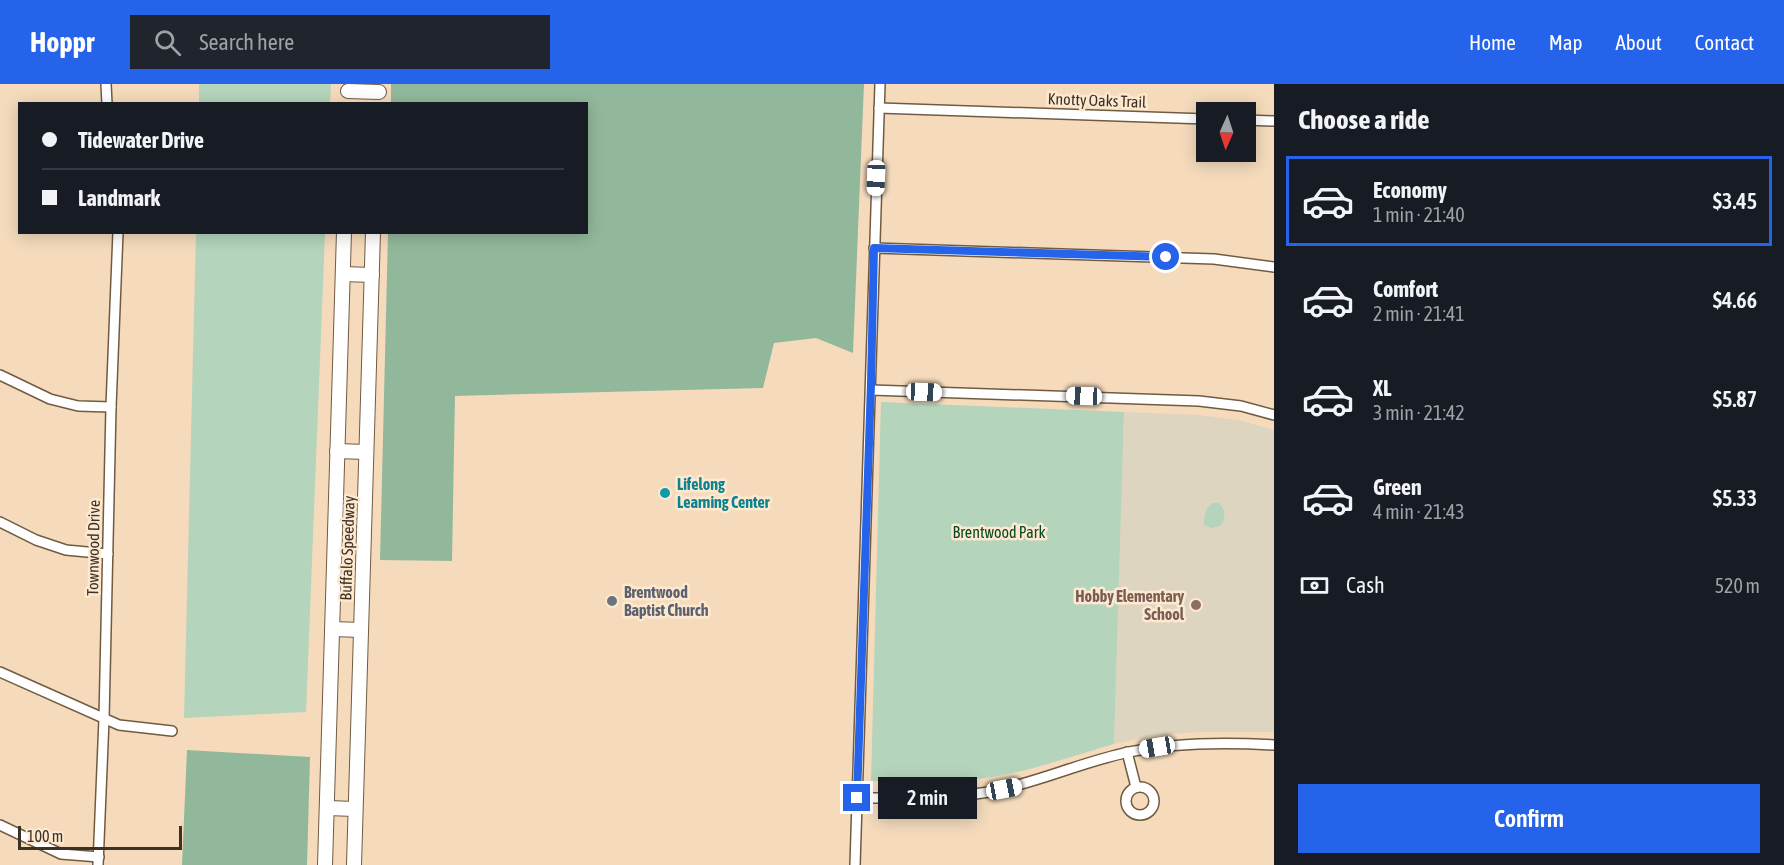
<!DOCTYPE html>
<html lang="en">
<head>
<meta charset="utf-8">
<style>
	body { margin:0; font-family:"Asap Condensed",sans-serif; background:#20242c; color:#f1f3f6; height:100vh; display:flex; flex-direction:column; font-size:22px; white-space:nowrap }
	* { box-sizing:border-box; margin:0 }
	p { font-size:20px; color:#9ea1a6 }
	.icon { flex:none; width:33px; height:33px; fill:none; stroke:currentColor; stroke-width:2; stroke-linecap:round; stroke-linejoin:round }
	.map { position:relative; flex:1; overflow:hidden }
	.side { display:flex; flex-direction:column; background:#171b24; width:510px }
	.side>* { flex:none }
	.banner { position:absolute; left:18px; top:18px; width:570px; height:132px; border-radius:0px; box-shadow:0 3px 15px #0003; display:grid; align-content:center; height:132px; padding:0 24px; background:#171b24 }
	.needle { width:39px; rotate:183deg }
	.buttons { position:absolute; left:1196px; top:18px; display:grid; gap:12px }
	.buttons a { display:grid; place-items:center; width:60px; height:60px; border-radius:0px; background:#171b24; box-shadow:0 3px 15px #0003; font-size:30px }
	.scale { position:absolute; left:18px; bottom:15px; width:164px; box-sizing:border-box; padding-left:6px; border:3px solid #3b3125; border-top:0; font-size:16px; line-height:21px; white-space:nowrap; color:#3b3125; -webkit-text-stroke:4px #fee9d0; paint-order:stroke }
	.end { position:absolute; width:27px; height:27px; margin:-14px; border:8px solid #2563eb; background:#fff; box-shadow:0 0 0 3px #fff }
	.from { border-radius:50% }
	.bubble { position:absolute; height:42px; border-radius:0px; background:#171b24; box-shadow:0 3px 15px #0003; font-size:20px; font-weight:600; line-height:42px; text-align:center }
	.car { position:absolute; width:18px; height:36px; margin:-18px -9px; border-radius:8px; box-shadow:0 0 4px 2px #0007; background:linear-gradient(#fff 24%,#345 0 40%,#fff 0 76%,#345 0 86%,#fff 0) }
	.banner b { display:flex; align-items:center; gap:21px; height:57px; font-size:22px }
	.banner b+b { border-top:2px solid #363941 }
	.banner i { width:15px; height:15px; background:#f1f3f6 }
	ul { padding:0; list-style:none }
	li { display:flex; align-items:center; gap:18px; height:90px; margin:0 12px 9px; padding:0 12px; border:3px solid transparent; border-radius:0px }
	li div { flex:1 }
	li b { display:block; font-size:22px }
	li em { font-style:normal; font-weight:600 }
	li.selected { border-color:#2563eb }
	li>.icon { width:54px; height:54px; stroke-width:1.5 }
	h2 { padding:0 24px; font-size:27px; line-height:72px }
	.pay { display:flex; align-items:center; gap:15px; height:66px; padding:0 24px; font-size:22px }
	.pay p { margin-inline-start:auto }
	.action { display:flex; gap:12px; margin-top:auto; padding:12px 24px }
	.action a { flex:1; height:69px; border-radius:0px; background:#2563eb; color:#fff; font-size:24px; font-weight:600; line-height:69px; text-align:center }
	header { display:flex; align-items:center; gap:36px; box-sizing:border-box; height:84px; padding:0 30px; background:#2563eb; color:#fff }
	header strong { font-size:28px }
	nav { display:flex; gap:33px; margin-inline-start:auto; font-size:21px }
	.search { width:420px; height:54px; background:#20242c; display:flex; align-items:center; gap:15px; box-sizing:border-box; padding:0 21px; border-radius:0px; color:#9ea1a6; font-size:22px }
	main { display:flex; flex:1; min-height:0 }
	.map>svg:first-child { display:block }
	.education { fill:#ded5c0 }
	.green { fill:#b4d4bb }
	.forest { fill:#92b89b }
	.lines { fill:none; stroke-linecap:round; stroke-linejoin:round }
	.street-casing { stroke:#715b40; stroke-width:12 }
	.secondary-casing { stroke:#715b40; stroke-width:16 }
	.street { stroke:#fff; stroke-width:9 }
	.secondary { stroke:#fff; stroke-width:14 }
	.route { stroke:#2563eb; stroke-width:8 }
	.culture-dot { fill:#0f9aa8; stroke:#fee9d0; stroke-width:2 }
	.worship-dot { fill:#6b7280; stroke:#fee9d0; stroke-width:2 }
	.education-dot { fill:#8d6e63; stroke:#fee9d0; stroke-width:2 }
	.labels { text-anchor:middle; stroke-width:5; stroke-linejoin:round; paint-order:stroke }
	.street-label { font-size:16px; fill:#3b3125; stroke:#fee9d0 }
	.culture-label { font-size:16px; font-weight:bold; fill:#0d838f; stroke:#fee9d0; text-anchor:start }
	.park-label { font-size:16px; fill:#074923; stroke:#fee9d0 }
	.worship-label { font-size:16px; font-weight:bold; fill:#5b616d; stroke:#fee9d0; text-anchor:start }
	.education-label { font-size:16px; font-weight:bold; fill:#785e54; stroke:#fee9d0; text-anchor:end }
</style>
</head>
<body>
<header>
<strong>Hoppr</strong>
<div class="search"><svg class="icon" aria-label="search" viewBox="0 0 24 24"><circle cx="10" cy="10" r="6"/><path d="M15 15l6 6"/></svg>Search here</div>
<nav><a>Home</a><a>Map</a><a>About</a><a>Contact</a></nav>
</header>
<main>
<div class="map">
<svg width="1274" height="781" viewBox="0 0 1274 781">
	<rect width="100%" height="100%" fill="#f5dbbc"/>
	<!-- education -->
	<path class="education" d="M1124,328L1199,331L1243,337L1274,346V648H1198L1151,652L1114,660Z"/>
	<!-- green -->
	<g class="green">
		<path d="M199,0H331L330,19H199Z"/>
		<path d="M196,149H325L306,628L184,634Z"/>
		<path d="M881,318L1124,328L1114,660C1072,672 1029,688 985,694C947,699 909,699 871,697Z"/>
		<path d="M1213,419H1219C1226,426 1226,435 1220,442L1212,444L1204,441C1204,432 1205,424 1213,419Z"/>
	</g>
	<!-- forest -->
	<g class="forest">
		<path d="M391,0H864L853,269L816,254L774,259L763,304L455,312L452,477L380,476L388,149L586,148V20L391,19Z"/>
		<path d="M187,666L310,673L307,781H182Z"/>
	</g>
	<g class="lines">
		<defs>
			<g id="street">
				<path d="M106,0L107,20"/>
				<path d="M879,24L1206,35"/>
				<path d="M1245,36L1274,37"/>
				<path d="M874,164L1214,175L1274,183"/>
				<path d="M0,291L50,315L78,322L111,323"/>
				<path d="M871,306L1199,317L1241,322L1274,331"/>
				<path d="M0,438L36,456L66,466L108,470"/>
				<path d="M0,588L119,641L172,647"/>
				<path d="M1127,668L1136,703"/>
				<circle cx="1140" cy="717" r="14"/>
				<path d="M857,714C901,714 945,715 989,708C1037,699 1081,678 1129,668C1177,658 1225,658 1274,661"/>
				<path d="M0,741L61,770L99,773"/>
				<path d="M98,781L104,635L111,323L118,148"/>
				<path d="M855,781L880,0"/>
			</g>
			<g id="secondary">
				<path d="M348,7L379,8"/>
				<path d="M343,190L372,191"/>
				<path d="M337,367L366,368"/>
				<path d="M332,545L361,546"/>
				<path d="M327,724L355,725"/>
				<path d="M325,781L344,148"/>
				<path d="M354,781L373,148"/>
			</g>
		</defs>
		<!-- street casing -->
		<use href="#street" class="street-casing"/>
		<!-- secondary casing -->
		<use href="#secondary" class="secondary-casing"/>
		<!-- street -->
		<use href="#street" class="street"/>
		<!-- secondary -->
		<use href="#secondary" class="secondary"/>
	</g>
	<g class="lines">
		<!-- route -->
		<path class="route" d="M857,714L871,300L874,164L1166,173"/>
	</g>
	<!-- markers -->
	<circle class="culture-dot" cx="665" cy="409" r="6"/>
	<circle class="worship-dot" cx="612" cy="517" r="6"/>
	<circle class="education-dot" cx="1196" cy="521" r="6"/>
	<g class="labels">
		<!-- street labels -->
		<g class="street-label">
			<text transform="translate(1097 16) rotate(2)" y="6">Knotty Oaks Trail</text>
			<text transform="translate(93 464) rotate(-89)" y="6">Townwood Drive</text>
			<text transform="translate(347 464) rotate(-88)" y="6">Buffalo Speedway</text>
		</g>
		<!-- culture labels -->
		<g class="culture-label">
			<text x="677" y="406">Lifelong<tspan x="677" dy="18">Learning Center</tspan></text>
		</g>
		<!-- park labels -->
		<g class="park-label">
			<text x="999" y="454">Brentwood Park</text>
		</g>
		<!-- worship labels -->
		<g class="worship-label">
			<text x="624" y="514">Brentwood<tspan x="624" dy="18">Baptist Church</tspan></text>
		</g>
		<!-- education labels -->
		<g class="education-label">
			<text x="1184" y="518">Hobby Elementary<tspan x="1184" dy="18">School</tspan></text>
		</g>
	</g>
</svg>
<div class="buttons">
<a><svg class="needle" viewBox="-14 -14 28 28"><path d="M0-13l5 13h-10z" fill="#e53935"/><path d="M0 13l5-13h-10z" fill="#9ea1a6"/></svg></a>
</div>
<div class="scale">100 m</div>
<i class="end from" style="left:1166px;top:173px"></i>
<i class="end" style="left:857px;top:714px"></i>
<div class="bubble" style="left:878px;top:693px;width:99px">2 min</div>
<i class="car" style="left:876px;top:94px;rotate:182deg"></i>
<i class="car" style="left:924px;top:308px;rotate:92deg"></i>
<i class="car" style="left:1084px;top:312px;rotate:272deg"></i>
<i class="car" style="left:1157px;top:663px;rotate:260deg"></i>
<i class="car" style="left:1004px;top:705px;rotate:79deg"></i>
<div class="banner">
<b><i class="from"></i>Tidewater Drive</b>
<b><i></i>Landmark</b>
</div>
</div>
<section class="side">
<h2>Choose a ride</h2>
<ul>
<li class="selected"><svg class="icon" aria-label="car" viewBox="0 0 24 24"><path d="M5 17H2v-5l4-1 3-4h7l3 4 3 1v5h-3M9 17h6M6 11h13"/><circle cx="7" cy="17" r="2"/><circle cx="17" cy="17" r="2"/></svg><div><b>Economy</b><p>1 min · 21:40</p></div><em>$3.45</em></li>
<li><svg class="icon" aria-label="car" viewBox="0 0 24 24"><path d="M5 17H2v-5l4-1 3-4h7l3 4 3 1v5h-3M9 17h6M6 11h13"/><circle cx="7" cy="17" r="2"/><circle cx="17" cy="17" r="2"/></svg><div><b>Comfort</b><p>2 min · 21:41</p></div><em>$4.66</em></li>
<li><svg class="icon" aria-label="car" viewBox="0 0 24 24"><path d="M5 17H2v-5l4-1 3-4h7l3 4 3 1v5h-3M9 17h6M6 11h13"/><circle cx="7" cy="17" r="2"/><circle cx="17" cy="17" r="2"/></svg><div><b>XL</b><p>3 min · 21:42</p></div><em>$5.87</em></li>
<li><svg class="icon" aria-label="car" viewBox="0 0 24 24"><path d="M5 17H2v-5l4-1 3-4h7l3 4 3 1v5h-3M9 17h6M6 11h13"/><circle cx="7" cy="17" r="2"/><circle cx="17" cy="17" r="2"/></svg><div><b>Green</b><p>4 min · 21:43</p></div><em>$5.33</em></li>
</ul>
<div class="pay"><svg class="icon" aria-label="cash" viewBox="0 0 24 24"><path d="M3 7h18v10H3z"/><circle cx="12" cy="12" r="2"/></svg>Cash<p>520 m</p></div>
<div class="action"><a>Confirm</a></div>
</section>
</main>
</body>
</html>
